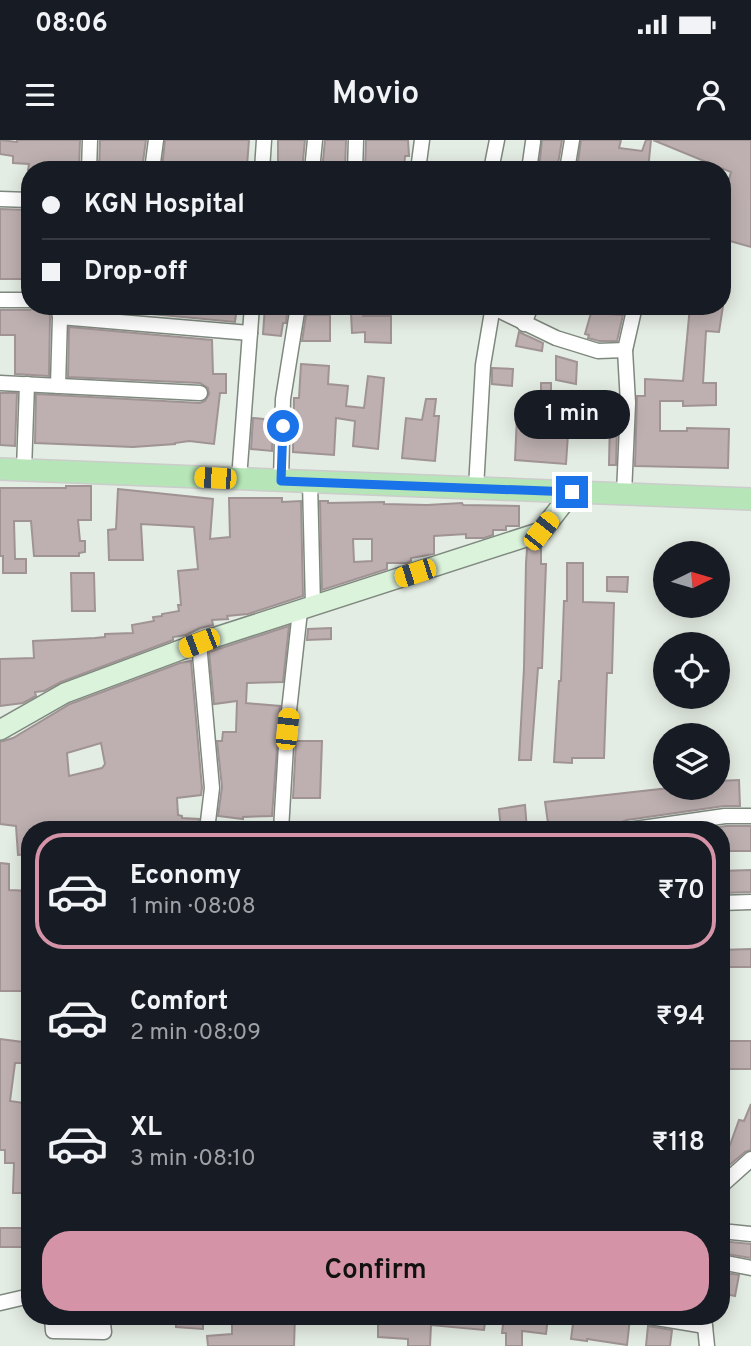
<!DOCTYPE html>
<html lang="en">
<head>
<meta charset="utf-8">
<style>
	body { margin:0; font-family:Overpass,sans-serif; background:#20242c; color:#f1f3f6; height:100vh; display:flex; flex-direction:column; font-size:26px; white-space:nowrap }
	* { box-sizing:border-box; margin:0 }
	p { font-size:23px; color:#9ea1a6 }
	.icon { flex:none; width:38px; height:38px; fill:none; stroke:currentColor; stroke-width:2; stroke-linecap:round; stroke-linejoin:round }
	.map { position:relative; flex:1; overflow:hidden }
	.sheet { position:absolute; left:21px; top:681px; width:709px; height:504px; display:flex; flex-direction:column; background:#171b24; border-radius:28px; box-shadow:0 4px 18px #0003 }
	.sheet>* { flex:none }
	.guide { position:absolute; left:21px; top:21px; width:710px; height:154px; border-radius:28px; box-shadow:0 4px 18px #0003; display:grid; align-content:center; height:154px; padding:0 21px; background:#171b24 }
	.needle { width:46px; rotate:85deg }
	.tools { position:absolute; left:653px; top:401px; display:grid; gap:14px }
	.tools a { display:grid; place-items:center; width:77px; height:77px; border-radius:50%; background:#171b24; box-shadow:0 4px 18px #0003; font-size:35px }
	.end { position:absolute; width:32px; height:32px; margin:-16px; border:9px solid #1a73e8; background:#fff; box-shadow:0 0 0 4px #fff }
	.from { border-radius:50% }
	.bubble { position:absolute; height:49px; border-radius:24px; background:#171b24; box-shadow:0 4px 18px #0003; font-size:23px; font-weight:600; line-height:49px; text-align:center }
	.car { position:absolute; width:21px; height:42px; margin:-21px -10px; border-radius:9px; box-shadow:0 0 5px 2px #0007; background:linear-gradient(#f5c518 24%,#345 0 40%,#f5c518 0 76%,#345 0 86%,#f5c518 0) }
	.guide b { display:flex; align-items:center; gap:24px; height:66px; font-size:26px }
	.guide b+b { border-top:2px solid #363941 }
	.guide i { width:18px; height:18px; background:#f1f3f6 }
	ul { padding:12px 0 0; list-style:none }
	li { display:flex; align-items:center; gap:21px; height:116px; margin:0 14px 10px; padding:0 7px; border:4px solid transparent; border-radius:28px }
	li div { flex:1 }
	li b { display:block; font-size:26px }
	li em { font-style:normal; font-weight:600 }
	li.active { border-color:#d493a7 }
	li>.icon { width:63px; height:63px; stroke-width:1.5 }
	.cta { display:flex; gap:14px; margin-top:auto; padding:14px 21px }
	.cta a { flex:1; height:80px; border-radius:28px; background:#d493a7; color:#111; font-size:28px; font-weight:600; line-height:80px; text-align:center }
	.status { display:flex; justify-content:space-between; align-items:center; height:49px; padding:0 35px; background:#171b24; direction:ltr }
	.status svg { height:19px; fill:currentColor }
	header { display:flex; justify-content:space-between; align-items:center; height:91px; padding:0 21px; background:#171b24; font-size:32px; font-weight:600 }
	.map>svg:first-child { display:block }
	.building { fill:#beb0b1; stroke:#a09394; stroke-width:2; fill-rule:evenodd }
	.lines { fill:none; stroke-linecap:round; stroke-linejoin:round }
	.street-casing { stroke:#7f887f; stroke-width:17 }
	.secondary-casing { stroke:#7f887f; stroke-width:22 }
	.primary-casing { stroke:#cbcccb; stroke-width:24 }
	.street { stroke:#fff; stroke-width:14 }
	.secondary { stroke:#dbf2db; stroke-width:19 }
	.primary { stroke:#b6e5b7; stroke-width:21 }
	.route { stroke:#1a73e8; stroke-width:9 }
</style>
</head>
<body>
<div class="status"><b>08:06</b><svg viewBox="0 0 49 12"><path d="M0 12V9h3v3zM5 12V6h3v6zM10 12V3h3v9zM15 12V0h3v12zM26 1h20v11H26zM47 4h2v5h-2z"/></svg></div>
<header><svg class="icon" aria-label="menu" viewBox="0 0 24 24"><path d="M4 6h16M4 12h16M4 18h16"/></svg>Movio<svg class="icon" aria-label="person" viewBox="0 0 24 24"><circle cx="12" cy="8" r="4"/><path d="M4 21q1-7 8-7t8 7"/></svg></header>
<div class="map">
<svg width="751" height="1206" viewBox="0 0 751 1206">
	<rect width="100%" height="100%" fill="#e4ede4"/>
	<!-- building -->
	<g class="building">
		<path d="M0,0L17,2V0H80L79,30H28L29,24L13,23V16L0,14Z"/>
		<path d="M100,0H146L142,29L99,30Z"/>
		<path d="M165,0H249L247,26L226,25V30L162,29Z"/>
		<path d="M278,0H305L302,30H278Z"/>
		<path d="M325,0H346L345,30H322Z"/>
		<path d="M366,0H408L409,16H405L404,30L365,29Z"/>
		<path d="M542,0H562L558,24L554,22L551,30H539Z"/>
		<path d="M581,0H621L619,8L642,11L646,0H651L648,30L577,29Z"/>
		<path d="M653,0H751V107L723,99V69L726,59L724,58L731,32Z"/>
		<path d="M0,69L30,70V139H0Z"/>
		<path d="M37,166H49L50,178L49,236L15,234V195H0V170H30Z"/>
		<path d="M68,166H237L235,182Z"/>
		<path d="M265,166H288L286,183H283L281,196L263,194Z"/>
		<path d="M593,166H612L610,174L623,175L617,201H599L588,198L589,195L585,194Z"/>
		<path d="M690,166H723L719,192L706,191L703,243H716V265L683,266V261H660V291H687V288L729,289L728,328L635,326L637,256H645V239L683,241Z"/>
		<path d="M351,173H363V176H391V203L365,202V192L352,193Z"/>
		<path d="M306,175H330V201H302Z"/>
		<path d="M69,187L212,200L213,234H226V253H220L214,304L189,301L175,303V304L133,307L35,303L36,254L200,263L205,261L209,254L208,248L200,243L68,237Z"/>
		<path d="M519,192L543,203L542,211L516,206Z"/>
		<path d="M556,216L577,222L576,244L556,240Z"/>
		<path d="M301,224L329,226L328,244L348,246L346,266L364,268L368,236L384,238L378,309L353,306L355,281L336,278L334,315L293,312L294,258H299Z"/>
		<path d="M492,228L513,229L512,246L492,244Z"/>
		<path d="M541,243H551V278L569,279L566,324L515,320L517,276L541,277Z"/>
		<path d="M582,252H604V255H618L616,325H609L610,277H582Z"/>
		<path d="M0,253H17L15,306L0,305Z"/>
		<path d="M426,259H436L434,276H439L435,321L402,318L406,278L422,280Z"/>
		<path d="M253,278L273,280L272,311L251,309Z"/>
		<path d="M66,346H91V380H78L80,401H85V412L79,413V416H34L31,381H14L15,419H26V433H3V416H0V348H66Z"/>
		<path d="M118,349L213,359L210,399L230,397L229,358H282V362L301,361L303,456L248,474L227,476L228,479L212,480L213,485L200,488L186,495L173,497V500L61,542L44,551L35,552L36,556L23,563L0,566V519L34,518L33,501L95,498L105,497V494L133,493L132,485L154,481L153,477L162,476V474L179,471L178,465H181L178,431L198,429L194,387L141,384L143,420H109L108,390L116,389Z"/>
		<path d="M320,361H328V363L384,362V364L427,365L462,363L463,365L519,366V386H506V390H493V395L484,398H466V394L434,396V414L411,418V421L407,423H387V429L322,450ZM353,399H372V421L354,422Z"/>
		<path d="M541,405V424H546L542,528H538L531,620H519L524,528L526,423L527,409Z"/>
		<path d="M567,423H583V462L614,463L612,533H607L604,618H572V623L554,622L559,541H561L564,461H567Z"/>
		<path d="M71,433H94L95,471H72Z"/>
		<path d="M607,437H628L627,452L607,451Z"/>
		<path d="M289,486L283,542L247,543L246,563L280,566L272,676L243,677V679L218,676L222,647L217,601H222L223,592H236L237,561L214,564L209,512Z"/>
		<path d="M331,488V499L307,500L308,489Z"/>
		<path d="M191,521L202,648L201,655L177,658L178,675L182,676V678L199,679L197,690H93L95,682L54,685V690H30V714L18,715L16,686L0,684V602L13,598L70,564L180,523ZM101,603L105,624L102,628L69,636L67,613Z"/>
		<path d="M296,601H322L320,658H293Z"/>
		<path d="M739,640L740,666H724L627,680L612,685V687L549,690L545,662L669,648H718V641Z"/>
		<path d="M525,665L527,690H501L499,669Z"/>
		<path d="M726,686H751V711H721V690H699Z"/>
		<path d="M0,723L9,724V750L30,751V775H24L25,813H30V840H22L23,851H0Z"/>
		<path d="M751,730V752L722,753L721,731Z"/>
		<path d="M751,809V827H721V810Z"/>
		<path d="M0,899L30,903V919H24V923H15L10,961L24,963L22,979L30,980V1053H13L14,1023H5V1010H0Z"/>
		<rect x="727" y="901" width="24" height="28"/>
		<path d="M751,964V1010L745,1012L726,1028L721,1027V1012H724L726,1004L730,1005L739,980L744,981Z"/>
		<rect x="0" y="1088" width="30" height="19"/>
		<path d="M721,1101L751,1104V1118L721,1113Z"/>
		<path d="M721,1132L739,1135L735,1156L721,1153Z"/>
		<path d="M176,1176H203V1189L176,1187Z"/>
		<path d="M232,1176H295L294,1206H208L207,1196L232,1194Z"/>
		<path d="M378,1176H486L484,1190L431,1185L430,1206H408V1199L378,1197Z"/>
		<path d="M504,1176H548L546,1194L522,1191V1206H506V1193H502Z"/>
		<path d="M574,1176L630,1178L627,1205L587,1199V1201L571,1199Z"/>
		<path d="M648,1186L672,1190L670,1206H646Z"/>
	</g>
	<g class="lines">
		<defs>
			<g id="street">
				<path d="M89,30L90,0"/>
				<path d="M152,30L156,0"/>
				<path d="M262,30L264,0"/>
				<path d="M312,30L315,0"/>
				<path d="M355,30L356,0"/>
				<path d="M418,30L422,0"/>
				<path d="M491,30L497,0"/>
				<path d="M529,30L533,2"/>
				<path d="M567,30L572,0"/>
				<path d="M0,59L30,60"/>
				<path d="M0,160H30"/>
				<path d="M58,166L60,177L250,193"/>
				<path d="M490,166L556,198L598,211L625,210"/>
				<path d="M524,184L531,166"/>
				<path d="M0,243L200,253"/>
				<path d="M58,246L60,177"/>
				<path d="M24,330L27,244"/>
				<path d="M239,339L252,166"/>
				<path d="M281,341L283,259L298,166"/>
				<path d="M310,342L313,466"/>
				<path d="M476,348L483,225L493,166"/>
				<path d="M624,354L628,263L625,210L635,166"/>
				<path d="M199,503L212,648L207,690"/>
				<path d="M281,690L287,589L300,471"/>
				<path d="M628,690L725,676H751"/>
				<path d="M721,763L751,762"/>
				<path d="M721,1046L751,1019"/>
				<path d="M721,1091L751,1094"/>
				<path d="M721,1122L751,1128"/>
				<path d="M0,1163L30,1156"/>
				<path d="M52,1176L53,1191L104,1192L102,1176"/>
				<path d="M645,1176L705,1186"/>
				<path d="M699,1179L705,1186L707,1206"/>
			</g>
			<path id="secondary" d="M0,590L65,553L210,499L541,392L572,352"/>
			<path id="primary" d="M0,329L751,359"/>
		</defs>
		<!-- street casing -->
		<use href="#street" class="street-casing"/>
		<!-- secondary casing -->
		<use href="#secondary" class="secondary-casing"/>
		<!-- primary casing -->
		<use href="#primary" class="primary-casing"/>
		<!-- street -->
		<use href="#street" class="street"/>
		<!-- secondary -->
		<use href="#secondary" class="secondary"/>
		<!-- primary -->
		<use href="#primary" class="primary"/>
	</g>
	<g class="lines">
		<!-- route -->
		<path class="route" d="M283,286L281,341L572,352"/>
	</g>
</svg>
<div class="tools">
<a><svg class="needle" viewBox="-14 -14 28 28"><path d="M0-13l5 13h-10z" fill="#e53935"/><path d="M0 13l5-13h-10z" fill="#9ea1a6"/></svg></a>
<a><svg class="icon" aria-label="locate" viewBox="0 0 24 24"><circle cx="12" cy="12" r="6"/><path d="M12 2v4M12 18v4M2 12h4M18 12h4"/></svg></a>
<a><svg class="icon" aria-label="layers" viewBox="0 0 24 24"><path d="M12 4l9 5-9 5-9-5zM3 14l9 5 9-5"/></svg></a>
</div>
<i class="end from" style="left:283px;top:286px"></i>
<i class="end" style="left:572px;top:352px"></i>
<div class="bubble" style="left:514px;top:250px;width:116px">1 min</div>
<i class="car" style="left:215px;top:338px;rotate:273deg"></i>
<i class="car" style="left:541px;top:391px;rotate:38deg"></i>
<i class="car" style="left:415px;top:433px;rotate:252deg"></i>
<i class="car" style="left:199px;top:503px;rotate:249deg"></i>
<i class="car" style="left:287px;top:589px;rotate:6deg"></i>
<div class="guide">
<b><i class="from"></i>KGN Hospital</b>
<b><i></i>Drop-off</b>
</div>
<section class="sheet">
<ul>
<li class="active"><svg class="icon" aria-label="car" viewBox="0 0 24 24"><path d="M5 17H2v-5l4-1 3-4h7l3 4 3 1v5h-3M9 17h6M6 11h13"/><circle cx="7" cy="17" r="2"/><circle cx="17" cy="17" r="2"/></svg><div><b>Economy</b><p>1 min · 08:08</p></div><em>₹70</em></li>
<li><svg class="icon" aria-label="car" viewBox="0 0 24 24"><path d="M5 17H2v-5l4-1 3-4h7l3 4 3 1v5h-3M9 17h6M6 11h13"/><circle cx="7" cy="17" r="2"/><circle cx="17" cy="17" r="2"/></svg><div><b>Comfort</b><p>2 min · 08:09</p></div><em>₹94</em></li>
<li><svg class="icon" aria-label="car" viewBox="0 0 24 24"><path d="M5 17H2v-5l4-1 3-4h7l3 4 3 1v5h-3M9 17h6M6 11h13"/><circle cx="7" cy="17" r="2"/><circle cx="17" cy="17" r="2"/></svg><div><b>XL</b><p>3 min · 08:10</p></div><em>₹118</em></li>
</ul>
<div class="cta"><a>Confirm</a></div>
</section>
</div>
</body>
</html>
